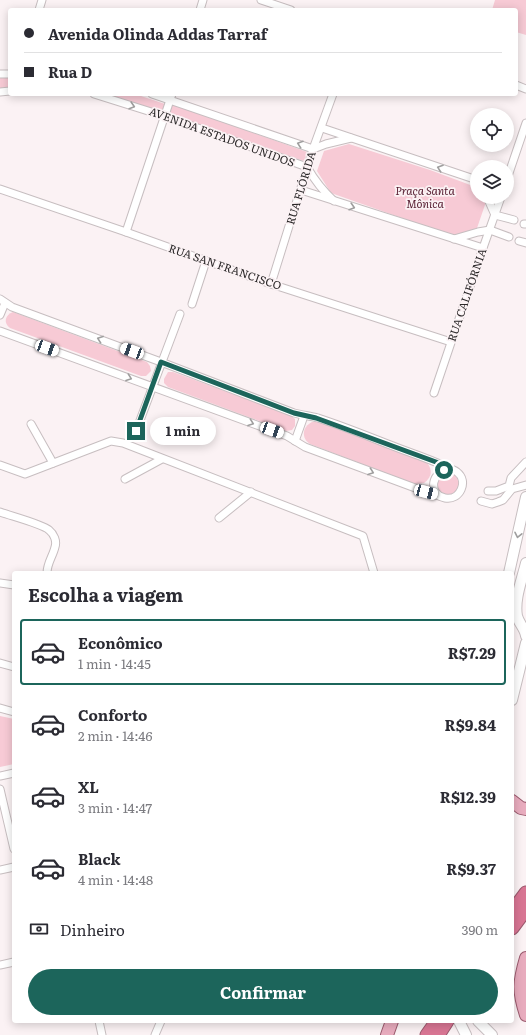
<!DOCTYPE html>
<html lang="pt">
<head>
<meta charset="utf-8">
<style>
	body { margin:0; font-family:Literata,serif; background:#f7f7f7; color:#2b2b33; height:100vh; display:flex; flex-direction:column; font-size:15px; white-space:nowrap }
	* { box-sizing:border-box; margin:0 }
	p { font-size:13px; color:#7c7c81 }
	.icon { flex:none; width:22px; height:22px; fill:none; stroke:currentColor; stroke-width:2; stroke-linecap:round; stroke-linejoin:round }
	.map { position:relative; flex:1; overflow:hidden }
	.sheet { position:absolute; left:12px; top:571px; width:502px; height:452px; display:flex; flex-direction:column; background:#fff; border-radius:4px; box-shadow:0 2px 10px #0003 }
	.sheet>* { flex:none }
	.top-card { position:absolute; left:8px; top:8px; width:510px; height:88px; border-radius:4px; box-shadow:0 2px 10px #0003; display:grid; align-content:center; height:88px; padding:0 16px; background:#fff }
	.buttons { position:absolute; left:470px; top:108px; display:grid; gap:8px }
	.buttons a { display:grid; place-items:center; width:44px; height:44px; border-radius:50%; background:#fff; box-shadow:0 2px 10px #0003; font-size:20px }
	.end { position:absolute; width:18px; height:18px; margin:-9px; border:5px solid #1c655b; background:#fff; box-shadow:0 0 0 2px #fff }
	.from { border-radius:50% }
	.bubble { position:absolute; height:28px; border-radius:14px; background:#fff; box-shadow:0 2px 10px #0003; font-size:13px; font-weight:700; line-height:28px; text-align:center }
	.car { position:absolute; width:12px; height:24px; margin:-12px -6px; border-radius:5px; box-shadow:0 0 3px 1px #0007; background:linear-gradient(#fff 24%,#345 0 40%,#fff 0 76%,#345 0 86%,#fff 0) }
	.top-card b { display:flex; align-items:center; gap:14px; height:38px; font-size:15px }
	.top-card b+b { border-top:1px solid #e1e1e2 }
	.top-card i { width:10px; height:10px; background:#2b2b33 }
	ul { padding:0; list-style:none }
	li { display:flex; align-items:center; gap:12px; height:66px; margin:0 8px 6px; padding:0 8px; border:2px solid transparent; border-radius:4px }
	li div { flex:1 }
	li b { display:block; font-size:15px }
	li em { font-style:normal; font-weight:700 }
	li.active { border-color:#1c655b }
	li>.icon { width:36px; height:36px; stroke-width:1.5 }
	h2 { padding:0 16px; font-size:18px; line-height:48px }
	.pay { display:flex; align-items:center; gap:10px; height:44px; padding:0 16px; font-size:15px }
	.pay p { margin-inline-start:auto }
	.primary-button { display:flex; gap:8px; margin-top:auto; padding:8px 16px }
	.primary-button a { flex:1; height:46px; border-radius:24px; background:#1c655b; color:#fff; font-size:16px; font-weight:700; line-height:46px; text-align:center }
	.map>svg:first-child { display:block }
	.green { fill:#f7cad5 }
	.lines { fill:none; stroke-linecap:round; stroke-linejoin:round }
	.street-casing { stroke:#c7bec0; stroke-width:9 }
	.secondary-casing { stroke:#c7bec0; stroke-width:12 }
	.primary-casing { stroke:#9b5a6e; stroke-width:14 }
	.highway-casing { stroke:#9b5a6e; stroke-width:15 }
	.street { stroke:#fff; stroke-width:7 }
	.secondary { stroke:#fff; stroke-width:10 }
	.primary { stroke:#e8acbe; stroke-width:12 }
	.highway { stroke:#d87593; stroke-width:13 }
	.oneway { stroke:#9f9e9e }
	.route { stroke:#1c655b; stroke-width:5 }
	.labels { text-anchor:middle; stroke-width:3.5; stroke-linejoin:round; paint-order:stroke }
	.street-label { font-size:11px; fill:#2a2728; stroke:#fbf2f4 }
	.park-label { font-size:11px; font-style:italic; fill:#561c30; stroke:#fbf2f4 }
</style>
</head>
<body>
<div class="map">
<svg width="526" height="1035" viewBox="0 0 526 1035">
	<rect width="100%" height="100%" fill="#fbf2f4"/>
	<!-- green -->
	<g class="green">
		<path d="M495,0H526V35L516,32V10H492Z"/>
		<path d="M0,77H10V89L0,90Z"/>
		<path d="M107,94H135L165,104L163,113Z"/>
		<path d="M171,103L307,152L304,161L167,115Z"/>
		<path d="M349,144L430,170L473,186L477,191V197H482L486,202L477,228L453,236L331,193L317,171L324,151Z"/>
		<path d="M13,312L147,362L150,366L151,371L146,376H141L10,328C3,323 5,315 13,312Z"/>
		<path d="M168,372H173L290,415L295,419V426L292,430L286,431L168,387L164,383V379Z"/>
		<path d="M312,422H319L332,426L424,460C433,467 433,477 424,483L414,484L310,444C301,438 302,427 312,422Z"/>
		<circle cx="448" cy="484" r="11"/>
		<path d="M0,716L14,719V764L0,767Z"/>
	</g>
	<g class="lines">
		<defs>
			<g id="street">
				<path d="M261,0L291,10"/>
				<path d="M39,10L42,0"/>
				<path d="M200,10L203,0"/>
				<path d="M0,74H10"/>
				<path d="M516,85L526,89"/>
				<path d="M0,92L10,91"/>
				<path d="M94,94L164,116L307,167C315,181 323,191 334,201"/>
				<path d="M152,94L313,149L326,144L351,138"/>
				<path d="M322,128L477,180"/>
				<path d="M507,179L526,123"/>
				<path d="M0,189L126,232L271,284L451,342"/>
				<path d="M301,190L483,248"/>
				<path d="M487,197L495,215L514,220"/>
				<path d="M524,224H526"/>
				<path d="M126,232L172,94"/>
				<path d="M454,239L478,232L490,230L509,237"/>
				<path d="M519,241L526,243"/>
				<path d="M271,284L313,149L333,94"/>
				<path d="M0,299L12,307L161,362L294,413C302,415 310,416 318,418C349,428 379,441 409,452C423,457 436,462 449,468C451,469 455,470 457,472C469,481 460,501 445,498C428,495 430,470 451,469"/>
				<path d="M192,304L206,261"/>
				<path d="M0,315L5,303"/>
				<path d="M0,331L287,436L305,447L426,492L439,496"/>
				<path d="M434,393L483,248L501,197"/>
				<path d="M31,424L53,463"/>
				<path d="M136,431L180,314"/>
				<path d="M295,441L304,416"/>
				<path d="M0,465L25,474L111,441L123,443L363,536L374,573"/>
				<path d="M125,479L162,459"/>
				<path d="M488,491H496L509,486L511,478L526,462"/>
				<path d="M481,501L492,504L498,502L503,500L512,489L526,485"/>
				<path d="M0,512C11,516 42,524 49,530C54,534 57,541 55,547C53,556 47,563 47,573"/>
				<path d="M219,518L251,492"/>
				<path d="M0,583L14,585"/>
				<path d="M0,663L14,667"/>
				<path d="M0,708L14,712"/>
				<path d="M0,776L14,773"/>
				<path d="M0,789L14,849"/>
				<path d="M0,870L14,867"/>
				<path d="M0,965L14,962"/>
				<path d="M99,1021L102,1035"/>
				<path d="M155,1035L161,1021"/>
			</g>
			<g id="secondary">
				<path d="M526,563C522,580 514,599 517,616C519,624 525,628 526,636"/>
				<path d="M509,573L526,497"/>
				<path d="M512,700L526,643"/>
				<path d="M459,1021L466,1035"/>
				<path d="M478,1021L492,1035"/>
			</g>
			<g id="primary">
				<path d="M512,801L521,808L526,809"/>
				<path d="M526,958C519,982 518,991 526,1015"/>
				<path d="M387,1035L392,1021"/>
			</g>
			<g id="highway">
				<path d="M512,912L526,893"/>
				<path d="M512,928L526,909"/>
				<path d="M427,1035L437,1021"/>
				<path d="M438,1035L447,1021"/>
			</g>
		</defs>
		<!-- street casing -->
		<use href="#street" class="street-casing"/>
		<!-- secondary casing -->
		<use href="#secondary" class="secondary-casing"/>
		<!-- primary casing -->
		<use href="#primary" class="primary-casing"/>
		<!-- highway casing -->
		<use href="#highway" class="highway-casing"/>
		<!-- street -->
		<use href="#street" class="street"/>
		<!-- secondary -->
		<use href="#secondary" class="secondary"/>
		<!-- primary -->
		<use href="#primary" class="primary"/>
		<!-- highway -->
		<use href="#highway" class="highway"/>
	</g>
	<!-- one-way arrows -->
	<defs><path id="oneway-chevron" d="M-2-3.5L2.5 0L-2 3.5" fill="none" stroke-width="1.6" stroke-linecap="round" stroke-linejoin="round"/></defs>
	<g class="oneway">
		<use href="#oneway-chevron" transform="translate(132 106) rotate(17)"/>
		<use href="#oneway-chevron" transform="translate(300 144) rotate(-161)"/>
		<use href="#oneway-chevron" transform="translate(440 168) rotate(-161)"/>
		<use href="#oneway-chevron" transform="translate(352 207) rotate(17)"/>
		<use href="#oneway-chevron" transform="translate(100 339) rotate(-160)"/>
		<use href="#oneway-chevron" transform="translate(129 378) rotate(20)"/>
		<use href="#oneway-chevron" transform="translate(251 423) rotate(20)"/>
		<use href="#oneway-chevron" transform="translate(371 472) rotate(20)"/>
		<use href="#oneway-chevron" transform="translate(518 535) rotate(102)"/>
	</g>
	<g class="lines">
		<!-- route -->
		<path class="route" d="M136,431L161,362L294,413L316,418L436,462L451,469L444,470"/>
	</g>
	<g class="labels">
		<!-- street labels -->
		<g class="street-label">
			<text transform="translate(222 137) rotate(20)" y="4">AVENIDA ESTADOS UNIDOS</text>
			<text transform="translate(301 188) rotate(-73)" y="4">RUA FLÓRIDA</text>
			<text transform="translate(225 267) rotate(19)" y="4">RUA SAN FRANCISCO</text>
			<text transform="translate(467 295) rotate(-71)" y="4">RUA CALIFÓRNIA</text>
		</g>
		<!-- park labels -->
		<g class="park-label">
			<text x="425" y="195">Praça Santa<tspan x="425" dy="13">Mônica</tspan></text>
		</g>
	</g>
</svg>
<div class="buttons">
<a><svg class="icon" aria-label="locate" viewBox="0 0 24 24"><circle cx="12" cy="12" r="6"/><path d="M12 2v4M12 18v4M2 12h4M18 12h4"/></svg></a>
<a><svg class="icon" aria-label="layers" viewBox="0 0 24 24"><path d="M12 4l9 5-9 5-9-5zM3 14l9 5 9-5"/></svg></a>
</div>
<i class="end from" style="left:444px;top:470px"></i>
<i class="end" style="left:136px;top:431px"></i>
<div class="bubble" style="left:150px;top:417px;width:66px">1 min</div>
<i class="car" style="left:47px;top:348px;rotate:110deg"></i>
<i class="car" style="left:132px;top:351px;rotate:290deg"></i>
<i class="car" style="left:272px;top:430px;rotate:110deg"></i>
<i class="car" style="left:426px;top:492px;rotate:105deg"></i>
<div class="top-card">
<b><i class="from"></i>Avenida Olinda Addas Tarraf</b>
<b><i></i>Rua D</b>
</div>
<section class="sheet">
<h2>Escolha a viagem</h2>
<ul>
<li class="active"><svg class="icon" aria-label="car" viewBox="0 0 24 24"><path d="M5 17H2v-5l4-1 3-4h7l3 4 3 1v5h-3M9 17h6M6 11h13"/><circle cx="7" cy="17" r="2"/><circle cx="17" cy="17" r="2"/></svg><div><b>Econômico</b><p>1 min · 14:45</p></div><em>R$7.29</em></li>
<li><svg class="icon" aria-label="car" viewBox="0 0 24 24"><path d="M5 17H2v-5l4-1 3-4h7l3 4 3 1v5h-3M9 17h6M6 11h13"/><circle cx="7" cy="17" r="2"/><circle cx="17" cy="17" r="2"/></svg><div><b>Conforto</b><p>2 min · 14:46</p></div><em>R$9.84</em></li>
<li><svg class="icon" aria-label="car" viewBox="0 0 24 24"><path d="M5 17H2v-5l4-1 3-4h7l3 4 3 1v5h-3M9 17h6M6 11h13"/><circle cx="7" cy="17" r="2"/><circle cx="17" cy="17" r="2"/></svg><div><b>XL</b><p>3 min · 14:47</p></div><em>R$12.39</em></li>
<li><svg class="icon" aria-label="car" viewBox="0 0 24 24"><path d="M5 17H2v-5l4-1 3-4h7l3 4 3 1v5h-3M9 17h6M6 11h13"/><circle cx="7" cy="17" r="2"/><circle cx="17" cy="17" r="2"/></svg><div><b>Black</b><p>4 min · 14:48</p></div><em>R$9.37</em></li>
</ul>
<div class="pay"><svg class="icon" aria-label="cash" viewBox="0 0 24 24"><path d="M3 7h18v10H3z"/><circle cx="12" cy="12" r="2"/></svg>Dinheiro<p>390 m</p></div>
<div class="primary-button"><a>Confirmar</a></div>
</section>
</div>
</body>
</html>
